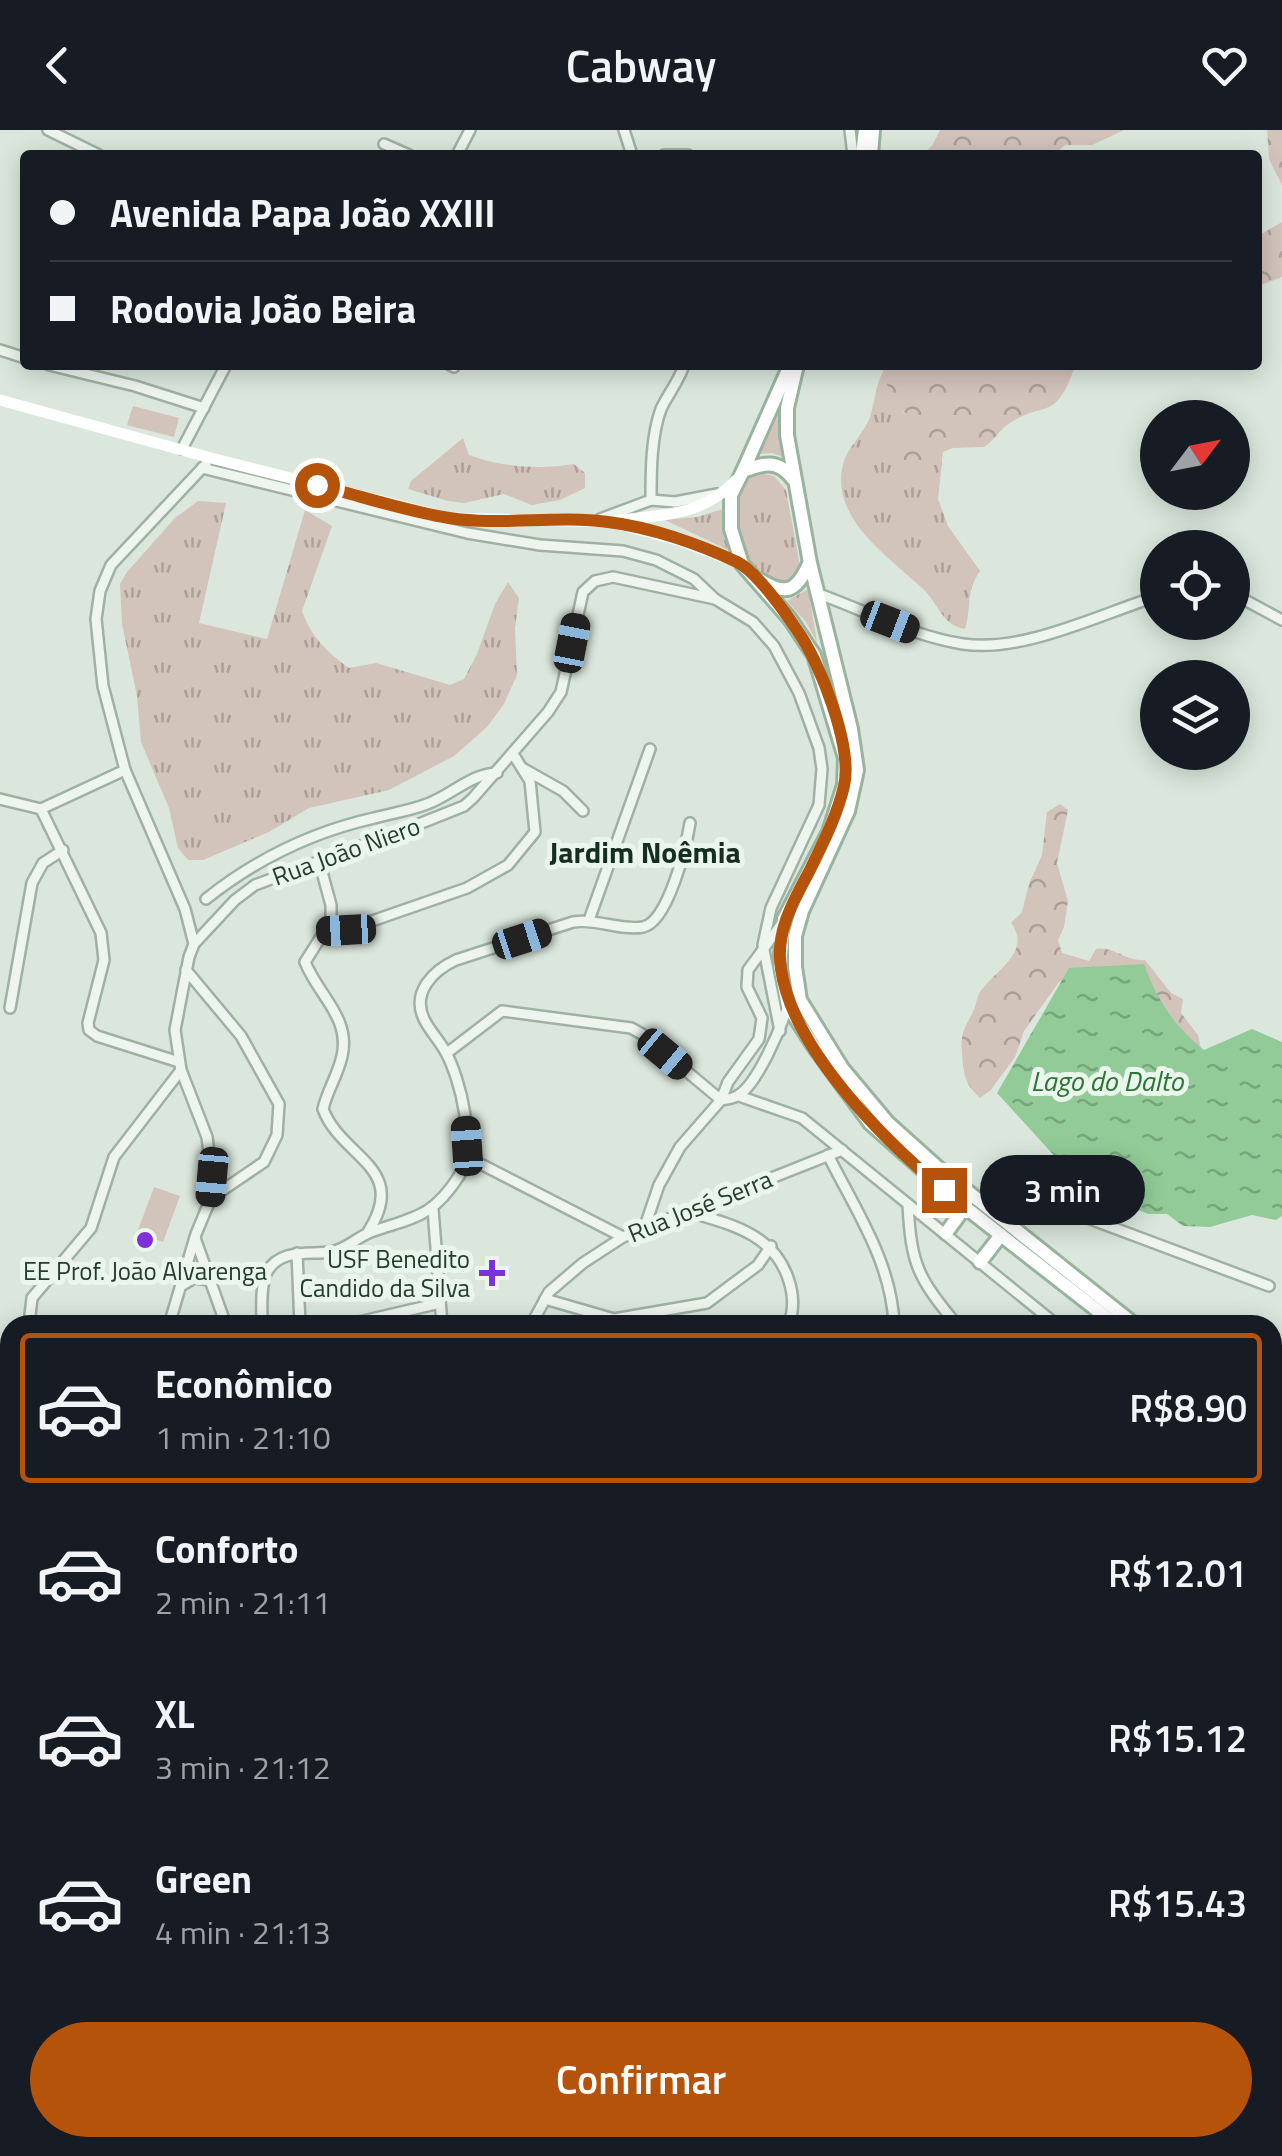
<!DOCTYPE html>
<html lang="pt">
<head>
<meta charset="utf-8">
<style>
	body { margin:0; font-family:"Titillium Web",sans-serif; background:#20242c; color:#f1f3f6; height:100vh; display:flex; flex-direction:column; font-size:38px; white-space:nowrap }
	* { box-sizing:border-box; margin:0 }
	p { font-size:32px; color:#9ea1a6 }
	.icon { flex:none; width:55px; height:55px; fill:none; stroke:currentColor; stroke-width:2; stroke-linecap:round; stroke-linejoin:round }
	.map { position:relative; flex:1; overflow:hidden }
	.panel { position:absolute; left:0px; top:1185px; width:1282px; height:842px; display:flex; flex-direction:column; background:#171b24; border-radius:30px 30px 0 0; box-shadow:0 5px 25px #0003 }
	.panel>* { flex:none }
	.hud { position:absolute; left:20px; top:20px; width:1242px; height:220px; border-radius:10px; box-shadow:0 5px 25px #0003; display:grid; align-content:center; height:220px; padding:0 30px; background:#171b24 }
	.needle { width:65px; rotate:58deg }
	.controls { position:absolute; left:1140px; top:270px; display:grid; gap:20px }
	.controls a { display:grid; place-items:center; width:110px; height:110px; border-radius:50%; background:#171b24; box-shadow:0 5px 25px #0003; font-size:50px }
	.end { position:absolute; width:45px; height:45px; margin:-22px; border:12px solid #b45309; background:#fff; box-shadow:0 0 0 5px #fff }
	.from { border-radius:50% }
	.bubble { position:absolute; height:70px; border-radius:35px; background:#171b24; box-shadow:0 5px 25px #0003; font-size:32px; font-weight:600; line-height:70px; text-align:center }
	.car { position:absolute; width:30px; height:60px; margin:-30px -15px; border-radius:12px; box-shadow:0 0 8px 2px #0007; background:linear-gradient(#222 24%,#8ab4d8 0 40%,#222 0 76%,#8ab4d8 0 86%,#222 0) }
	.hud b { display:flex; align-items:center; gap:35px; height:95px; font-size:38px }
	.hud b+b { border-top:2px solid #363941 }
	.hud i { width:25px; height:25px; background:#f1f3f6 }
	ul { padding:18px 0 0; list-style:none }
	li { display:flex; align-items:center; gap:30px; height:150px; margin:0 20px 15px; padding:0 10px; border:5px solid transparent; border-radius:10px }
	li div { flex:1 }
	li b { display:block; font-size:38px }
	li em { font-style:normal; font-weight:600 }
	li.on { border-color:#b45309 }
	li>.icon { width:90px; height:90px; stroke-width:1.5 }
	.primary-button { display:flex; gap:20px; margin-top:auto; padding:20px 30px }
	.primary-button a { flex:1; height:115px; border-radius:60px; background:#b45309; color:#fff; font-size:40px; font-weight:600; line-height:115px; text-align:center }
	header { display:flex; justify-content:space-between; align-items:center; height:130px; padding:0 30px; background:#171b24; font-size:45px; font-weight:600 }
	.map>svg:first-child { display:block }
	.grass { fill:url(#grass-tufts) }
	.forest { fill:url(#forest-crowns) }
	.pitch { fill:#d2c3bb }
	.water { fill:url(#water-ripples) }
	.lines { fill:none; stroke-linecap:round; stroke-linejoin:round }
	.minor-casing { stroke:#a0b1a4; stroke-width:14 }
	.primary-casing { stroke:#99b49e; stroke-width:18 }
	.minor { stroke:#eef5ef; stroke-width:9 }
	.secondary { stroke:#fff; stroke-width:11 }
	.primary { stroke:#fff; stroke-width:12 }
	.route { stroke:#b45309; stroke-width:12 }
	.poi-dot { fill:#7d32d9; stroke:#eaf5ec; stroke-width:4 }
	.labels { text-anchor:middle; stroke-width:10; stroke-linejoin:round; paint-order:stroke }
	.street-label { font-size:25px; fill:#243e2a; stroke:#eaf5ec }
	.poi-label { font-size:25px; fill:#243e2a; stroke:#eaf5ec; text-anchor:end }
	.water-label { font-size:28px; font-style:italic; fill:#2b7536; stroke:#eaf5ec }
	.quarter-label { font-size:30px; font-weight:bold; fill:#162e1d; stroke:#eaf5ec }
</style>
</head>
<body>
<header><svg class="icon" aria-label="back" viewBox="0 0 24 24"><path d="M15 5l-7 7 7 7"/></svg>Cabway<svg class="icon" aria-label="heart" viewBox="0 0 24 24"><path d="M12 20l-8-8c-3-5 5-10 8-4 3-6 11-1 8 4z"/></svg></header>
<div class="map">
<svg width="1282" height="2026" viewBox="0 0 1282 2026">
	<defs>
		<pattern id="grass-tufts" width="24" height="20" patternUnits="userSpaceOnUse" patternTransform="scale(2.5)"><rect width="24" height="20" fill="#d2c3bb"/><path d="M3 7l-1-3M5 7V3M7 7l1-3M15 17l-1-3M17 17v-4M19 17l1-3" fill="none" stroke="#aaa098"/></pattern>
		<pattern id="forest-crowns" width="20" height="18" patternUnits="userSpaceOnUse" patternTransform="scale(2.5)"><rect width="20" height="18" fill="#d2c3bb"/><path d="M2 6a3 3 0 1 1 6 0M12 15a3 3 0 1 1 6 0" fill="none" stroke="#aaa098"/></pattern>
		<pattern id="water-ripples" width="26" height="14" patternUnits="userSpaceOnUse" patternTransform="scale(2.5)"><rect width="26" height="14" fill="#92cb98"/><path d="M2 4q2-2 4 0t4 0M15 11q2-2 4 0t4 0" fill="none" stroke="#77a67c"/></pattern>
	</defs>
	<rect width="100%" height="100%" fill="#dbe7dd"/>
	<!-- grass -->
	<g class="grass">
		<path d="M883,242L904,283L914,290L913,304L943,322L938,369L948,396L980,441C965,463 972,476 965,499C941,495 938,472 922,458C888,426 830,389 843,334C848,316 864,304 870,287C875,272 875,256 883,242Z"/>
		<path d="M780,281L783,327L772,323L759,324Z"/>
		<path d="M463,308L469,325C500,337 541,340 574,334L585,343V358L560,370L532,375L504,364L464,373L448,371L408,359L411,351Z"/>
		<path d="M759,343L774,346L786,360L800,436L793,451L781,458C744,450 716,381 745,351C749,347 754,345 759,343Z"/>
		<path d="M198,371L226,373L199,493L267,509L305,380L332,396L302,481C311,507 327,522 349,538L376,533L450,555L464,549L477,524L495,474L508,452L519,468L515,498L517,545L504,574L487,597L454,626L389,660L309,678L269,702L203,730H188L178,718L169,678L141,612L137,566L122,494L120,454L127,442L175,388Z"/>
		<path d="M723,379V399L728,420L665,390L697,387Z"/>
		<path d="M808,459L817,512L806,492L787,471Z"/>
		<path d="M668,2018H739L735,2026H673Z"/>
	</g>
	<!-- forest -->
	<g class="forest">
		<path d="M940,0H1124L1092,15H1065L1054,25H921L932,16Z"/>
		<path d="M1267,0H1282V55L1269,29Z"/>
		<path d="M1282,92V147L1258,156V106Z"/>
		<path d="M882,235H1072L1074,239C1054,294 1044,269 1007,295C998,302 994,311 984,317L953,318L914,333L899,332L895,318L899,306L912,304L914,291C897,278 885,256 882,235Z"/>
		<path d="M1060,674L1068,680L1057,733L1068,771L1064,797L1058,810L1062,823L1089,831L1096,819C1115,816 1125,832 1145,830L1171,863L1183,869L1181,883L1198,905L1201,919L1071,846L1059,852L1024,901L1015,927L991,960L980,968C968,957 965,950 963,935C961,910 959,907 972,884C976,877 976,869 980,862C994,841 1033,822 1011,793L1022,782L1029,754L1042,725L1047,682Z"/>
		<path d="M10,1833V2018H113V2022L83,2019L78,2026H0V1846Z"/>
		<path d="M738,2018H817L811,2026H733Z"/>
	</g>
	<!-- pitch -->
	<g class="pitch">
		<path d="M133,276L179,288L174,307L127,295Z"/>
		<path d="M154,1057L180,1066L163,1112L137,1103Z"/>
		<path d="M553,2018H646L604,2026H555Z"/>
	</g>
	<!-- water -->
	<path class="water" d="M1144,834C1157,870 1174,896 1204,920L1252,899L1282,912V1086L1276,1090L1252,1085L1210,1097L1183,1096L1167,1084H1149L1116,1072L1099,1065L1059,1031L997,963L1069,838Z"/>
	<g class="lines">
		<defs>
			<g id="minor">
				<path d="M48,0L99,25"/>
				<path d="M624,0L632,25"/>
				<path d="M850,0L853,25"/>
				<path d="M384,14L409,25"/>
				<path d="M457,25L470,0"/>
				<path d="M664,25H688"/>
				<path d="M0,220L25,228"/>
				<path d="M49,235L135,256L204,278"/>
				<path d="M450,235L454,237"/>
				<path d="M182,319L226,235"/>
				<path d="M202,338L467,403L540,415L623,421L656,430L694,449L715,469L753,492L774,516L799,563L819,618L822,639L819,675L771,778L763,815L780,901"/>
				<path d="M651,370L675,372L717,364"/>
				<path d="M600,389L651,370C651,342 651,306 661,279C668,264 679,251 684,235"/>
				<path d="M816,463C865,480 911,506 963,514C1024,523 1100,484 1158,466"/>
				<path d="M1232,463L1282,490"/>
				<path d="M524,639L563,661L583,681"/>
				<path d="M0,669L41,679L125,640"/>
				<path d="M41,679L101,803L104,830L88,893L89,900L97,906L179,932"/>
				<path d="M319,731L331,775V791L305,832C318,865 351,888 342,926C338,945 327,961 323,979C341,1028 410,1037 368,1102"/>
				<path d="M206,769C255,730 312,702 374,688C392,683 409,681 427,674C452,665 470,644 497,643"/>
				<path d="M589,790L650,619"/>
				<path d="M326,801L346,800L467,758L508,735L535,702L530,651L513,624"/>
				<path d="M194,814L185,779L125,640L103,556L96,489L100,461L111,435L206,334"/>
				<path d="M186,840L241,906L279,974L277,1005L264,1032L211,1068"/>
				<path d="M10,878L32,753L43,733L63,720"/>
				<path d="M447,923L502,881L631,898L642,904L721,970"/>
				<path d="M739,966L802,988L1057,1195"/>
				<path d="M721,970C726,969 732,969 737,966C757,956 781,897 788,876"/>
				<path d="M828,1025C855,1079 892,1133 894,1195"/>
				<path d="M467,1027L623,1107"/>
				<path d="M908,1074C911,1135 918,1148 957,1195"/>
				<path d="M433,1079L442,1195"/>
				<path d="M686,1081C728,1094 772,1102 788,1148C794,1165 794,1178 789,1195"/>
				<path d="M991,1081L1037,1062L1049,1063L1090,1089L1269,1156"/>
				<path d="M645,1096L659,1055L680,1017L721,970L728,952L759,909L762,888L747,857L748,840L783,792"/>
				<path d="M1013,1098L1027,1065"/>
				<path d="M195,1108L226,1195"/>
				<path d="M297,1123L300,1195"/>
				<path d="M181,1156L194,1148L209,1150"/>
				<path d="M545,1169L614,1189L707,1173L758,1135L771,1116"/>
				<path d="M33,1195L30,1185L32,1168L91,1098L114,1027L181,940"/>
				<path d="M169,1195L196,1104L211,1068L212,1047L207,1007L181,940L175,900L189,827L194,814L235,770L255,755L409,698L464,676L473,668L548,582L561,562L583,462L595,451L613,447L715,469"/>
				<path d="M262,1195C262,1180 260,1155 267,1142C280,1118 309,1125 330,1122C346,1120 357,1107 371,1102C414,1087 432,1088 459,1046C477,1018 461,949 445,921C439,910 429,900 424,889C411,862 434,840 456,830L573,792C596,788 620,801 643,797C668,792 686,717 690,693"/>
				<path d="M346,1195L440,1173"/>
				<path d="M531,1195L549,1162L583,1133L623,1107L842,1020"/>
				<path d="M0,1251L10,1246"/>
				<path d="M1272,1755L1282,1751"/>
				<path d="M135,2018L136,2026"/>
				<path d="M191,2018L192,2026"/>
				<path d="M270,2018L274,2025"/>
				<path d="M334,2018L338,2026"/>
				<path d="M353,2018L354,2026"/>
				<path d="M416,2018L418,2026"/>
				<path d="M486,2018L488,2026"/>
				<path d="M663,2026L675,2018"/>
			</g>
			<g id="primary">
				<path d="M862,25L865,0"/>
				<path d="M871,25L873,0"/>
				<path d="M797,235L787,278V305L810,433L851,599L857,640L848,681L802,781L795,806V837L800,870L842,938L888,993L937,1037L1135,1195"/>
				<path d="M743,341L787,242"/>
				<path d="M793,349C778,329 764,333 743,341L731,365V399L742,434L790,489L814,525L845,628L844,655L829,702L784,789L780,836L788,876L813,915L870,993L965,1077L1116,1195"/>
				<path d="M760,450C786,466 796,462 809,434"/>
				<path d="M946,1103L965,1077"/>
				<path d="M980,1132L1001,1105"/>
				<path d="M1272,1425L1282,1480"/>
				<path d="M1272,1493L1282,1548"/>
			</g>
		</defs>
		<!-- minor casing -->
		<use href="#minor" class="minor-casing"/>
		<!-- primary casing -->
		<use href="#primary" class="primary-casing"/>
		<!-- minor -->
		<use href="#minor" class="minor"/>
		<!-- secondary -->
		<g class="secondary">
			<path d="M0,270L211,328L449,388L611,392L681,411L742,434"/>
			<path d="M615,391C662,384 702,387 736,350"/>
		</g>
		<!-- primary -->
		<use href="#primary" class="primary"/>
	</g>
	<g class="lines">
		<!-- route -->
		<path class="route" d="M317,355C361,366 405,381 449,388C502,396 556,385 608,392C650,397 699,414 737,432C756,441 785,482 797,500C820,532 853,617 844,656C837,686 823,713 810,740C793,772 775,802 781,839C793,920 883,1009 944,1060"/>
	</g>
	<!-- markers -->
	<g class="poi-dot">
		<circle cx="145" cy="1110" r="10"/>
		<path d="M487 1128h10v10h10v10h-10v10h-10v-10h-10v-10h10z"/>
	</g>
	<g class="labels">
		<!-- street labels -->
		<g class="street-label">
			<text transform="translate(346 721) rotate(-20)" y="9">Rua João Niero</text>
			<text transform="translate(700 1076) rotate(-22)" y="9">Rua José Serra</text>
		</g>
		<!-- poi labels -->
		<g class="poi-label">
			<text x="470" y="1138">USF Benedito<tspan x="470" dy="29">Candido da Silva</tspan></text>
			<text x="145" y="1150" text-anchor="middle">EE Prof. João Alvarenga</text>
		</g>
		<!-- water labels -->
		<g class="water-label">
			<text x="1107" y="961">Lago do Dalto</text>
		</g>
		<!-- quarter labels -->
		<g class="quarter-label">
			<text x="645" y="733">Jardim Noêmia</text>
		</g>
	</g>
</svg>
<div class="controls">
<a><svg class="needle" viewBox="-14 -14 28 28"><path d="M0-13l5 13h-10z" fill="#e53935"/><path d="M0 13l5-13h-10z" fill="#9ea1a6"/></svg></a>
<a><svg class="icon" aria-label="locate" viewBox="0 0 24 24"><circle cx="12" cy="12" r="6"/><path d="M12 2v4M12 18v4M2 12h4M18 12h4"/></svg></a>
<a><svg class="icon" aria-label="layers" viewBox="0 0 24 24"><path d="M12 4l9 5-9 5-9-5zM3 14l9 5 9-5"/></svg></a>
</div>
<i class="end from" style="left:317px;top:355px"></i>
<i class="end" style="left:944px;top:1060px"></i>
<div class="bubble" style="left:980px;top:1025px;width:165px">3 min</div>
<i class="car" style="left:890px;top:492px;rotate:111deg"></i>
<i class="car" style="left:572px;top:513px;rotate:11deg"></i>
<i class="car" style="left:346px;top:800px;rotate:267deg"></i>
<i class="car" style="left:522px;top:809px;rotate:72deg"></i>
<i class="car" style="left:665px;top:924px;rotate:130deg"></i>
<i class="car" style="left:467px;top:1016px;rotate:356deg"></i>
<i class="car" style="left:212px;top:1047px;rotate:185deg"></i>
<div class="hud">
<b><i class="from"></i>Avenida Papa João XXIII</b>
<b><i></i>Rodovia João Beira</b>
</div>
<section class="panel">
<ul>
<li class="on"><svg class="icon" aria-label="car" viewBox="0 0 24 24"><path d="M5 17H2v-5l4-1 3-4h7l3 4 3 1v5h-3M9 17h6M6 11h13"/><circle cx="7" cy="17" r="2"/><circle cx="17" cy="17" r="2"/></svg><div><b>Econômico</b><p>1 min · 21:10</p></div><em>R$8.90</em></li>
<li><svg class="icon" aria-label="car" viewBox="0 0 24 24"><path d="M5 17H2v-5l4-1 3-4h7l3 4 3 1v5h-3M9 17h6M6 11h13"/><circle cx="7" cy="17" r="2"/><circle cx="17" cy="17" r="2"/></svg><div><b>Conforto</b><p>2 min · 21:11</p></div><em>R$12.01</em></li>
<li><svg class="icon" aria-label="car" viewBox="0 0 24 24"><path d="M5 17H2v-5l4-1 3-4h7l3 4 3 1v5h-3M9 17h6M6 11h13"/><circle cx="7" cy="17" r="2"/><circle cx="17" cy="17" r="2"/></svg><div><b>XL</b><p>3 min · 21:12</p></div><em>R$15.12</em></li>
<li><svg class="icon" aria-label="car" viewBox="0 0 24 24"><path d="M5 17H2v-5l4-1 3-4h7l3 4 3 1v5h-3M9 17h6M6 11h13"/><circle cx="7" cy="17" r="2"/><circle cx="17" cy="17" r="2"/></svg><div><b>Green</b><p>4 min · 21:13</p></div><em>R$15.43</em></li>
</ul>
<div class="primary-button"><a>Confirmar</a></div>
</section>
</div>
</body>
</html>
